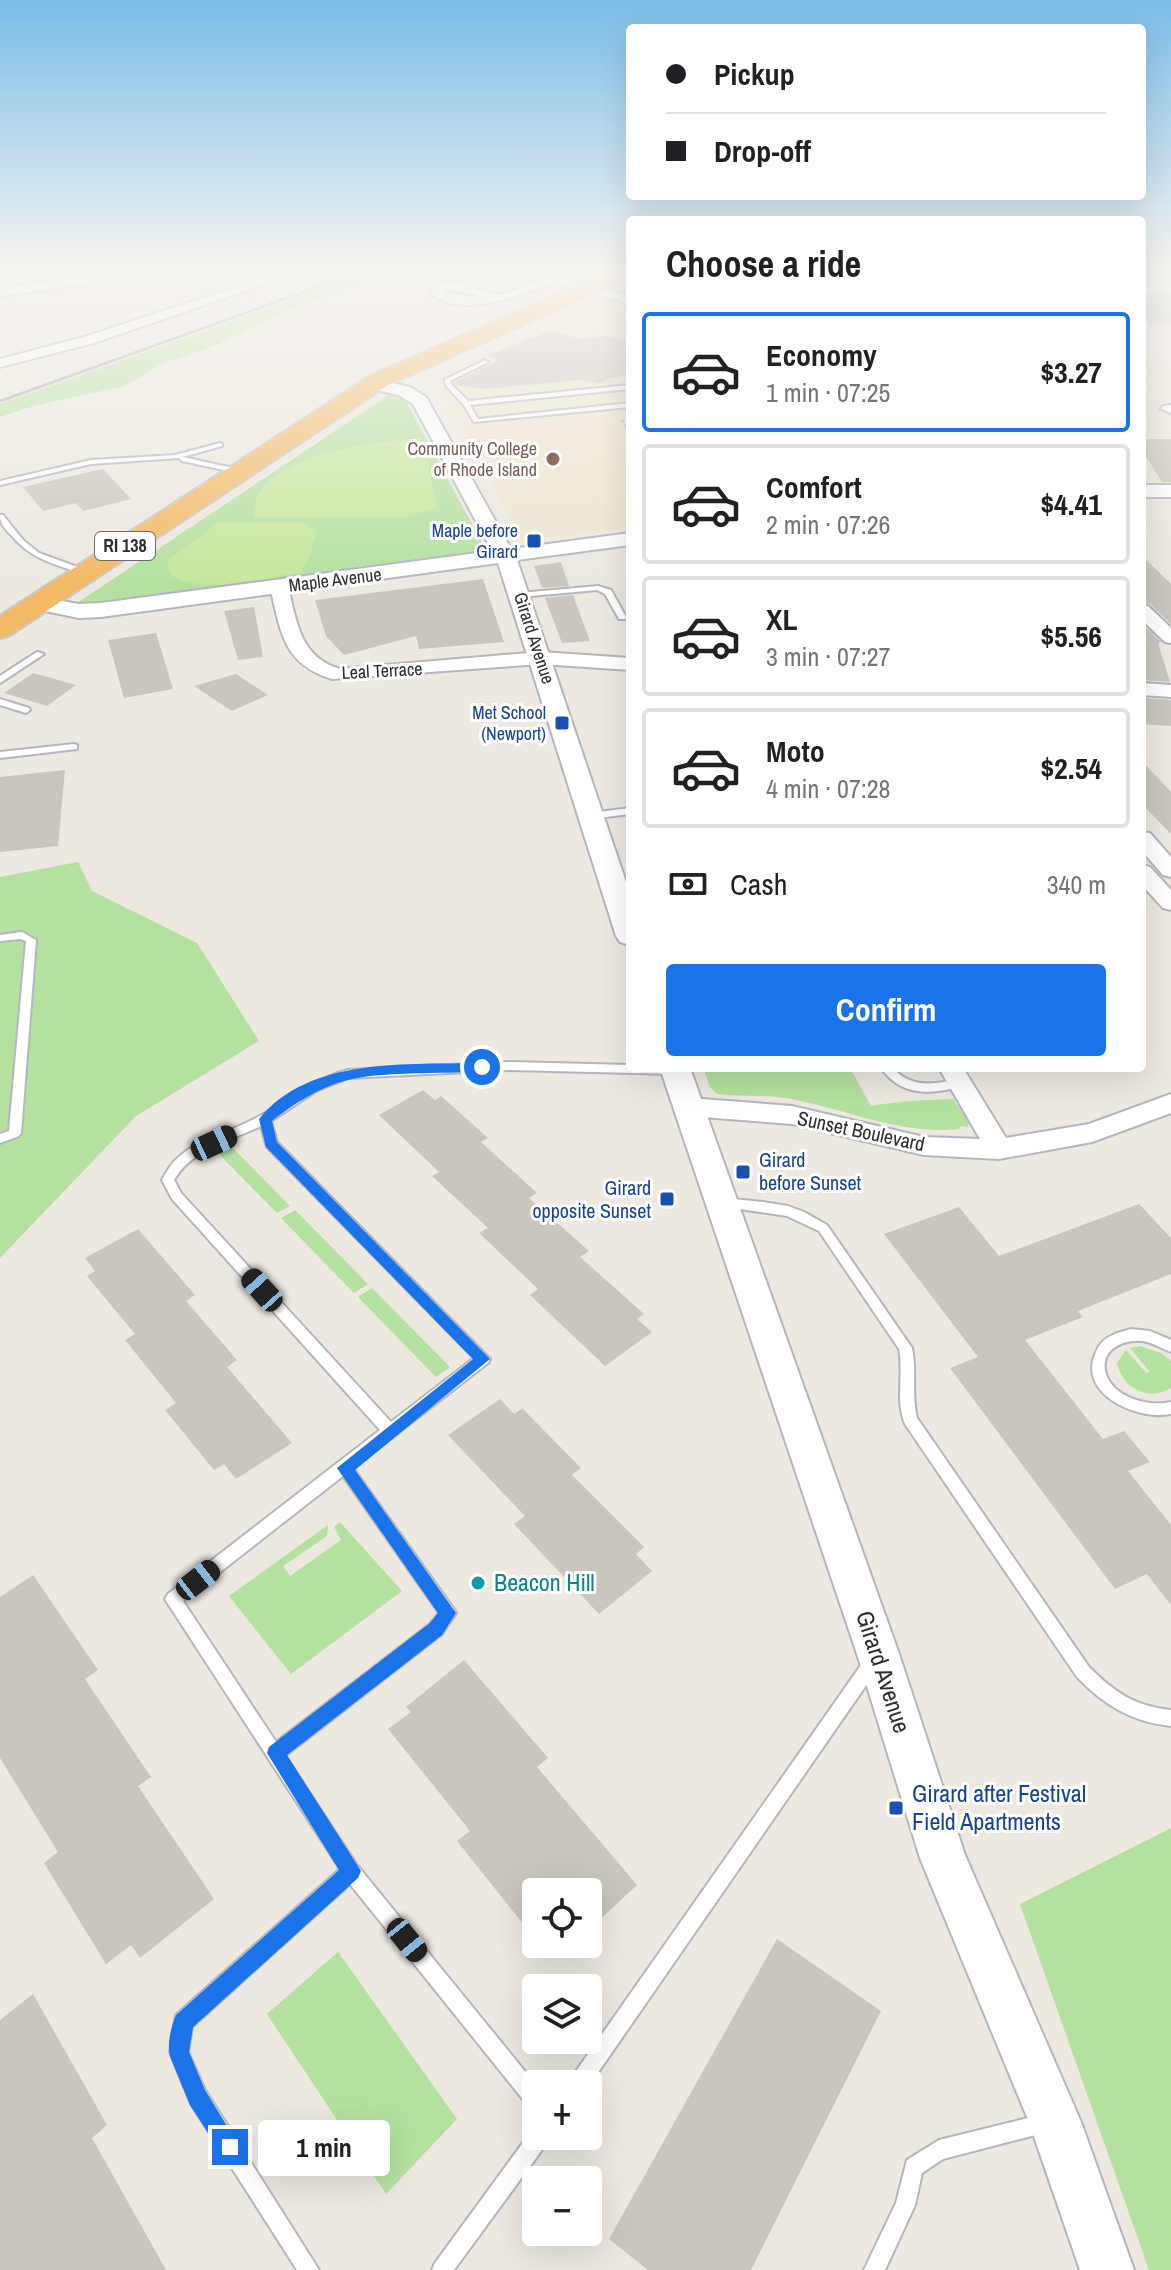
<!DOCTYPE html>
<html lang="en">
<head>
<meta charset="utf-8">
<style>
	body { margin:0; font-family:"Archivo Narrow",sans-serif; background:#f2f2f2; color:#202124; height:100vh; display:flex; flex-direction:column; font-size:30px; white-space:nowrap }
	* { box-sizing:border-box; margin:0 }
	p { font-size:26px; color:#757577 }
	.icon { flex:none; width:44px; height:44px; fill:none; stroke:currentColor; stroke-width:2; stroke-linecap:round; stroke-linejoin:round }
	.map { position:relative; flex:1; overflow:hidden }
	.panel { position:absolute; left:626px; top:216px; width:520px; height:856px; display:flex; flex-direction:column; background:#fff; border-radius:8px; box-shadow:0 8px 32px #0002 }
	.panel>* { flex:none }
	.guide { position:absolute; left:626px; top:24px; width:520px; height:176px; border-radius:8px; box-shadow:0 8px 32px #0002; display:grid; align-content:center; height:176px; padding:0 40px; background:#fff }
	.buttons { position:absolute; left:522px; top:1878px; display:grid; gap:16px }
	.buttons a { display:grid; place-items:center; width:80px; height:80px; border-radius:8px; background:#fff; box-shadow:0 8px 32px #0002; font-size:40px }
	.end { position:absolute; width:36px; height:36px; margin:-18px; border:10px solid #1a73e8; background:#fff; box-shadow:0 0 0 4px #fff }
	.from { border-radius:50% }
	.bubble { position:absolute; height:56px; border-radius:8px; background:#fff; box-shadow:0 8px 32px #0002; font-size:26px; font-weight:700; line-height:56px; text-align:center }
	.car { position:absolute; width:24px; height:48px; margin:-24px -12px; border-radius:10px; box-shadow:0 0 6px 2px #0007; background:linear-gradient(#222 24%,#8ab4d8 0 40%,#222 0 76%,#8ab4d8 0 86%,#222 0) }
	.guide b { display:flex; align-items:center; gap:28px; height:76px; font-size:30px }
	.guide b+b { border-top:2px solid #e0e0e0 }
	.guide i { width:20px; height:20px; background:#202124 }
	ul { padding:0; list-style:none }
	li { display:flex; align-items:center; gap:24px; height:120px; margin:0 16px 12px; padding:0 24px; border:4px solid #e0e0e0; border-radius:8px }
	li div { flex:1 }
	li b { display:block; font-size:30px }
	li em { font-style:normal; font-weight:700 }
	li.current { border-color:#1a73e8 }
	li>.icon { width:72px; height:72px; stroke-width:1.5 }
	h2 { padding:0 40px; font-size:36px; line-height:96px }
	.pay { display:flex; align-items:center; gap:20px; height:88px; padding:0 40px; font-size:30px }
	.pay p { margin-inline-start:auto }
	.action { display:flex; gap:16px; margin-top:auto; padding:16px 40px }
	.action a { flex:1; height:92px; border-radius:8px; background:#1a73e8; color:#fff; font-size:32px; font-weight:700; line-height:92px; text-align:center }
	.map>svg:first-child { display:block }
	.education { fill:#eee5d0 }
	.green { fill:#b4e19f }
	.pitch { fill:#c6e89b }
	.building { fill:#c9c6be }
	.lines { fill:none; stroke-linecap:round; stroke-linejoin:round }
	.service-casing { stroke:#b3b6bf; stroke-width:4 }
	.minor-casing { stroke:#b3b6bf; stroke-width:4 }
	.tertiary-casing { stroke:#b3b6bf; stroke-width:4 }
	.trunk-casing { stroke:#c8c8c8; stroke-width:4 }
	.path { stroke:#c8c8c8; stroke-width:3; stroke-dasharray:3 2; stroke-linecap:butt }
	.service { fill:#fff; fill-rule:evenodd }
	.minor { fill:#fff; fill-rule:evenodd }
	.tertiary { fill:#fff; fill-rule:evenodd }
	.trunk { fill:#f2ba64; fill-rule:evenodd }
	.rail { stroke:#a2a5b6; stroke-width:3 }
	.route { fill:#1a73e8 }
	.education-dot { fill:#8d6e63; stroke:#fff; stroke-width:3 }
	.transit-dot { fill:#1a4fb4; stroke:#fff; stroke-width:3 }
	.culture-dot { fill:#0f9aa8; stroke:#fff; stroke-width:3 }
	.labels { text-anchor:middle; stroke-width:6; stroke-linejoin:round; paint-order:stroke }
	.far-education-label { font-size:18px; fill:#785e54; stroke:#fff; text-anchor:end }
	.far-transit-label { font-size:18px; fill:#164399; stroke:#fff; text-anchor:end }
	.shield { fill:#fff; stroke:#6c6c6c; stroke-width:2 }
	.shield-label { font-size:18px; font-weight:bold; fill:#2d2d2d }
	.far-street-label { font-size:18px; fill:#2d2d2d; stroke:#fff }
	.street-label { font-size:20px; fill:#2d2d2d; stroke:#fff }
	.transit-label { font-size:20px; fill:#164399; stroke:#fff; text-anchor:start }
	.near-culture-label { font-size:24px; fill:#0d838f; stroke:#fff; text-anchor:start }
	.near-street-label { font-size:24px; fill:#2d2d2d; stroke:#fff }
	.near-transit-label { font-size:24px; fill:#164399; stroke:#fff; text-anchor:start }
</style>
</head>
<body>
<div class="map">
<svg width="1171" height="2270" viewBox="0 0 1171 2270">
	<rect width="100%" height="100%" fill="#ede8e0"/>
	<!-- education -->
	<path class="education" d="M598,300L630,305V528L522,541L437,381L447,371Z"/>
	<!-- green -->
	<g class="green">
		<path d="M379,268H401L308,302L214,346L159,365L125,386L37,405L0,417V404Z"/>
		<path d="M389,395L405,400L487,552L88,605L77,603Z"/>
		<path d="M78,862L92,891L197,943L259,1041L136,1116L0,1258V877Z"/>
		<path d="M703,1068H850L871,1106C899,1101 926,1100 953,1099L969,1121L968,1127L961,1126L959,1129C902,1135 847,1110 792,1099C767,1094 742,1097 717,1094L710,1087Z"/>
		<path d="M227,1142L290,1206L277,1213L214,1149Z"/>
		<path d="M295,1210L368,1284L354,1293L281,1218Z"/>
		<path d="M372,1288L450,1367L436,1377L358,1297Z"/>
		<path d="M1140,1346L1161,1353L1171,1361V1388C1149,1402 1122,1388 1117,1363L1126,1350L1146,1373L1150,1372L1130,1348Z"/>
		<path d="M340,1522L402,1591L291,1674L229,1596L328,1525L327,1536L283,1566L290,1576L341,1540L334,1527Z"/>
		<path d="M1171,1828V2270H1149L1020,1904Z"/>
		<path d="M338,1952L457,2119L386,2194L267,2014Z"/>
	</g>
	<!-- pitch -->
	<g class="pitch">
		<path d="M422,438L437,508L407,517L254,518C247,455 380,440 422,438Z"/>
		<path d="M218,523H305L317,532L311,548L313,550L300,573C261,578 210,595 172,576L167,565L169,559Z"/>
	</g>
	<!-- building -->
	<g class="building">
		<rect x="1142" y="293" width="29" height="30"/>
		<path d="M552,330L579,339L606,336L624,340L630,347V375L610,378L598,384L580,380L484,389L458,386L454,383L498,360L488,355Z"/>
		<path d="M1142,439H1171V482H1162L1142,450Z"/>
		<path d="M103,469L131,499L83,511L76,503L43,511L23,487Z"/>
		<path d="M1142,556L1171,584V624L1150,604L1142,602Z"/>
		<path d="M561,562L569,586L542,588L534,566Z"/>
		<path d="M483,579L504,642L419,649L416,636L344,655L326,636L315,600Z"/>
		<path d="M573,595L590,641L562,643L545,598Z"/>
		<path d="M254,607L263,657L238,660L224,611Z"/>
		<path d="M1142,624L1161,642L1158,643L1170,682L1142,680Z"/>
		<path d="M156,633L173,689L124,698L108,640Z"/>
		<path d="M33,673L76,685L47,706L4,693Z"/>
		<path d="M236,674L268,695L232,711L194,686Z"/>
		<path d="M1142,698L1171,700V726L1142,724Z"/>
		<path d="M1142,761L1171,792V834L1142,804Z"/>
		<path d="M65,770L58,846L0,852V777Z"/>
		<path d="M423,1090L435,1100L441,1096L488,1138L481,1142L537,1193L529,1198L589,1251L580,1257L644,1314L637,1319L652,1332L605,1366L530,1295L538,1289L479,1233L488,1228L432,1176L439,1172L379,1115Z"/>
		<path d="M1139,1204L1171,1238V1274L1078,1311L1083,1317L1025,1340L1103,1439L1124,1431L1150,1462L1128,1471L1171,1525V1605L1147,1574L1115,1589L950,1368L978,1357L884,1234L959,1207L999,1256Z"/>
		<path d="M138,1229L195,1295L186,1301L237,1360L227,1367L292,1443L236,1479L224,1464L214,1470L165,1410L176,1403L125,1340L135,1334L87,1276L95,1271L85,1258Z"/>
		<path d="M500,1399L514,1414L522,1408L581,1468L572,1475L644,1547L636,1554L652,1571L599,1614L514,1524L525,1516L448,1435Z"/>
		<path d="M33,1575L98,1670L85,1679L151,1777L138,1786L214,1899L140,1958L131,1945L106,1964L44,1863L58,1852L0,1758V1597Z"/>
		<path d="M464,1660L548,1758L537,1767L637,1885L588,1931V1892H536V1940L457,1841L470,1831L388,1729L411,1712L406,1707Z"/>
		<path d="M777,1939L881,2011L751,2270H648L609,2239Z"/>
		<path d="M33,1994L107,2125L92,2138L166,2270H0V2020Z"/>
	</g>
	<g class="lines">
		<defs>
			<g id="service">
				<path d="M485,360L488,362L487,363L450,381L452,385L468,401L630,385V389L470,405L478,419L630,403V407L474,422L463,404L447,387L444,380Z"/>
				<path d="M220,443L222,444V446L183,457L242,470V474L182,461L179,458L91,464L0,485V481L91,460L175,455Z"/>
				<path d="M0,515H3L23,540L39,553L91,572L84,574C56,565 31,559 12,536C5,529 0,524 0,515Z"/>
				<path d="M598,586L611,590L626,617L625,619H619L605,594L597,590L520,597L516,595L520,593Z"/>
				<path d="M37,652L44,654L0,683V676Z"/>
				<path d="M0,699L29,708L30,710L26,713L0,705Z"/>
				<path d="M74,744L77,745V749L0,758V752Z"/>
				<path d="M630,808V814L590,819L585,816L590,813Z"/>
				<path d="M22,932L36,940L21,1133L19,1136L0,1143V1134L9,1131L26,941L20,939L0,941V935Z"/>
				<path d="M510,1062L630,1065V1068H681L682,1070L676,1074L510,1070L348,1078L316,1091L271,1121L277,1142L490,1359L488,1363L353,1468L453,1608L456,1613L442,1634L285,1756L357,1865L536,2085V2110L529,2107L350,1884L192,2027L188,2052L205,2090L319,2270H297L191,2104L170,2052L176,2015L340,1869L165,1599L168,1594L380,1430L172,1199L162,1180C167,1171 172,1162 181,1155C202,1138 230,1132 254,1119C289,1102 308,1081 348,1070ZM261,1126L267,1147L474,1358L391,1422L181,1193L174,1180C192,1149 230,1141 261,1126ZM343,1476L439,1613L430,1624L276,1742L183,1601Z"/>
				<path d="M881,1068H893C911,1089 935,1084 960,1079L966,1083L964,1086C932,1094 903,1098 881,1068Z"/>
				<path d="M723,1198L763,1202L788,1206L804,1212L827,1225L912,1348C917,1371 911,1395 917,1418L1089,1667C1114,1692 1134,1706 1171,1710V1726C1132,1722 1104,1705 1077,1677L905,1424C895,1400 904,1374 899,1349L819,1231L787,1216L719,1206L717,1203L719,1200Z"/>
				<path d="M1131,1329L1150,1331L1171,1340V1352C1163,1349 1155,1344 1147,1342C1128,1337 1098,1348 1106,1374C1114,1398 1149,1407 1171,1402V1414C1138,1421 1076,1394 1096,1352C1099,1344 1105,1338 1113,1335C1118,1332 1125,1331 1131,1329Z"/>
				<path d="M872,1655L878,1658L880,1663L878,1668L588,2087V2084H570L572,2077L866,1658Z"/>
				<path d="M1044,2114L1051,2117L1054,2124L1051,2131L943,2159L922,2173L915,2205L885,2270H864L896,2203L907,2160L939,2140Z"/>
				<path d="M536,2128V2136H550L547,2143L454,2270H432L435,2263L533,2129Z"/>
			</g>
			<g id="minor">
				<path d="M147,268H178L172,272L0,296V288Z"/>
				<path d="M294,268H312L94,343L0,367V359L84,337Z"/>
				<path d="M567,268H583L564,277L630,296V304L560,284L559,280C522,294 467,320 430,294L433,286C458,274 476,294 501,294C513,293 553,273 567,268ZM447,289L482,296L470,297L443,292Z"/>
				<path d="M1171,405V413L1161,409L1163,406Z"/>
				<path d="M279,582L288,587C297,623 300,657 340,669L541,652L630,658V670L541,664L332,679C283,664 281,632 270,587Z"/>
				<path d="M1142,605L1148,606L1171,628V643L1165,642L1142,620Z"/>
				<path d="M1142,683L1171,685V697L1142,695Z"/>
				<path d="M1142,832L1150,833L1171,857V877L1163,875L1142,851Z"/>
				<path d="M1142,865L1150,867L1171,890V910L1163,908L1142,885Z"/>
				<path d="M939,1068H963L1006,1138L1089,1124L1171,1094V1113L1092,1142L999,1159L924,1155L792,1124L689,1116L680,1113L676,1107L680,1101L689,1098L792,1106L924,1137L980,1139Z"/>
			</g>
			<g id="tertiary">
				<path d="M374,379L410,387L426,397L511,549L630,533V545L517,560L630,894V945L620,942L616,936L498,563L101,617L79,618L31,608L28,603L39,597L79,604L101,603L492,551L413,404L398,395L368,388L365,384Z"/>
				<rect x="1142" y="485" width="29" height="12"/>
				<path d="M660,1068H690L899,1654L965,1855L1081,2122L1134,2270H1080L1029,2122L920,1858L857,1654Z"/>
			</g>
			<path id="trunk" d="M618,268H630V277L388,385L10,635L0,638V616L372,375Z"/>
		</defs>
		<!-- service casing -->
		<use href="#service" class="service-casing"/>
		<!-- minor casing -->
		<use href="#minor" class="minor-casing"/>
		<!-- tertiary casing -->
		<use href="#tertiary" class="tertiary-casing"/>
		<!-- trunk casing -->
		<use href="#trunk" class="trunk-casing"/>
		<!-- path -->
		<path class="path" d="M622,420L630,432"/>
		<!-- service -->
		<use href="#service" class="service"/>
		<!-- minor -->
		<use href="#minor" class="minor"/>
		<!-- tertiary -->
		<use href="#tertiary" class="tertiary"/>
		<!-- trunk -->
		<use href="#trunk" class="trunk"/>
		<!-- rail -->
		<path class="rail" d="M0,401L371,268"/>
	</g>
	<!-- sky -->
	<linearGradient id="sky" x2="0" y2="1"><stop stop-color="#7bbde9"/><stop offset="0.46" stop-color="#f7f5f1"/><stop offset="1" stop-color="#f7f5f1" stop-opacity="0"/></linearGradient>
	<rect width="1171" height="586" fill="url(#sky)"/>
	<!-- route -->
	<path class="route" d="M482,1063L486,1064V1070C468,1074 448,1072 430,1073C357,1075 332,1075 272,1121L277,1142L490,1359L355,1470L456,1613L442,1635L287,1755L361,1871L358,1878L193,2027L189,2052L205,2090L240,2147L237,2154L230,2157L222,2154L190,2105L171,2059C166,2046 171,2027 176,2015L339,1870L267,1753L269,1747L430,1623L438,1613L337,1468L473,1359L266,1147L259,1119C310,1056 409,1065 482,1063Z"/>
	<!-- markers -->
	<circle class="education-dot" cx="553" cy="459" r="8"/>
	<g class="transit-dot">
		<rect x="526" y="533" width="16" height="16" rx="4"/>
		<rect x="554" y="715" width="16" height="16" rx="4"/>
		<rect x="735" y="1164" width="16" height="16" rx="4"/>
		<rect x="659" y="1191" width="16" height="16" rx="4"/>
		<rect x="888" y="1800" width="16" height="16" rx="4"/>
	</g>
	<circle class="culture-dot" cx="478" cy="1583" r="8"/>
	<g class="labels">
		<!-- far-education labels -->
		<g class="far-education-label">
			<text x="537" y="455">Community College<tspan x="537" dy="21">of Rhode Island</tspan></text>
		</g>
		<!-- far-transit labels -->
		<g class="far-transit-label">
			<text x="518" y="537">Maple before<tspan x="518" dy="21">Girard</tspan></text>
			<text x="546" y="719">Met School<tspan x="546" dy="21">(Newport)</tspan></text>
		</g>
		<!-- shield labels -->
		<rect class="shield" x="95" y="532" width="60" height="28" rx="6"/>
		<g class="shield-label">
			<text x="125" y="552">RI 138</text>
		</g>
		<!-- far-street labels -->
		<g class="far-street-label">
			<text transform="translate(335 580) rotate(-7)" y="6">Maple Avenue</text>
			<text transform="translate(534 638) rotate(72)" y="6">Girard Avenue</text>
			<text transform="translate(382 671) rotate(-3)" y="6">Leal Terrace</text>
		</g>
		<!-- street labels -->
		<g class="street-label">
			<text transform="translate(861 1131) rotate(12)" y="7">Sunset Boulevard</text>
		</g>
		<!-- transit labels -->
		<g class="transit-label">
			<text x="759" y="1167">Girard<tspan x="759" dy="23">before Sunset</tspan></text>
			<text x="651" y="1195" text-anchor="end">Girard<tspan x="651" dy="23">opposite Sunset</tspan></text>
		</g>
		<!-- near-culture labels -->
		<g class="near-culture-label">
			<text x="494" y="1591">Beacon Hill</text>
		</g>
		<!-- near-street labels -->
		<g class="near-street-label">
			<text transform="translate(883 1672) rotate(72)" y="8">Girard Avenue</text>
		</g>
		<!-- near-transit labels -->
		<g class="near-transit-label">
			<text x="912" y="1802">Girard after Festival<tspan x="912" dy="28">Field Apartments</tspan></text>
		</g>
	</g>
</svg>
<div class="buttons">
<a><svg class="icon" aria-label="locate" viewBox="0 0 24 24"><circle cx="12" cy="12" r="6"/><path d="M12 2v4M12 18v4M2 12h4M18 12h4"/></svg></a>
<a><svg class="icon" aria-label="layers" viewBox="0 0 24 24"><path d="M12 4l9 5-9 5-9-5zM3 14l9 5 9-5"/></svg></a>
<a>+</a>
<a>−</a>
</div>
<i class="end from" style="left:482px;top:1067px"></i>
<i class="end" style="left:230px;top:2147px"></i>
<div class="bubble" style="left:258px;top:2120px;width:132px">1 min</div>
<i class="car" style="left:214px;top:1143px;rotate:65deg"></i>
<i class="car" style="left:262px;top:1290px;rotate:318deg"></i>
<i class="car" style="left:198px;top:1580px;rotate:52deg"></i>
<i class="car" style="left:407px;top:1940px;rotate:141deg"></i>
<div class="guide">
<b><i class="from"></i>Pickup</b>
<b><i></i>Drop-off</b>
</div>
<section class="panel">
<h2>Choose a ride</h2>
<ul>
<li class="current"><svg class="icon" aria-label="car" viewBox="0 0 24 24"><path d="M5 17H2v-5l4-1 3-4h7l3 4 3 1v5h-3M9 17h6M6 11h13"/><circle cx="7" cy="17" r="2"/><circle cx="17" cy="17" r="2"/></svg><div><b>Economy</b><p>1 min · 07:25</p></div><em>$3.27</em></li>
<li><svg class="icon" aria-label="car" viewBox="0 0 24 24"><path d="M5 17H2v-5l4-1 3-4h7l3 4 3 1v5h-3M9 17h6M6 11h13"/><circle cx="7" cy="17" r="2"/><circle cx="17" cy="17" r="2"/></svg><div><b>Comfort</b><p>2 min · 07:26</p></div><em>$4.41</em></li>
<li><svg class="icon" aria-label="car" viewBox="0 0 24 24"><path d="M5 17H2v-5l4-1 3-4h7l3 4 3 1v5h-3M9 17h6M6 11h13"/><circle cx="7" cy="17" r="2"/><circle cx="17" cy="17" r="2"/></svg><div><b>XL</b><p>3 min · 07:27</p></div><em>$5.56</em></li>
<li><svg class="icon" aria-label="car" viewBox="0 0 24 24"><path d="M5 17H2v-5l4-1 3-4h7l3 4 3 1v5h-3M9 17h6M6 11h13"/><circle cx="7" cy="17" r="2"/><circle cx="17" cy="17" r="2"/></svg><div><b>Moto</b><p>4 min · 07:28</p></div><em>$2.54</em></li>
</ul>
<div class="pay"><svg class="icon" aria-label="cash" viewBox="0 0 24 24"><path d="M3 7h18v10H3z"/><circle cx="12" cy="12" r="2"/></svg>Cash<p>340 m</p></div>
<div class="action"><a>Confirm</a></div>
</section>
</div>
</body>
</html>
